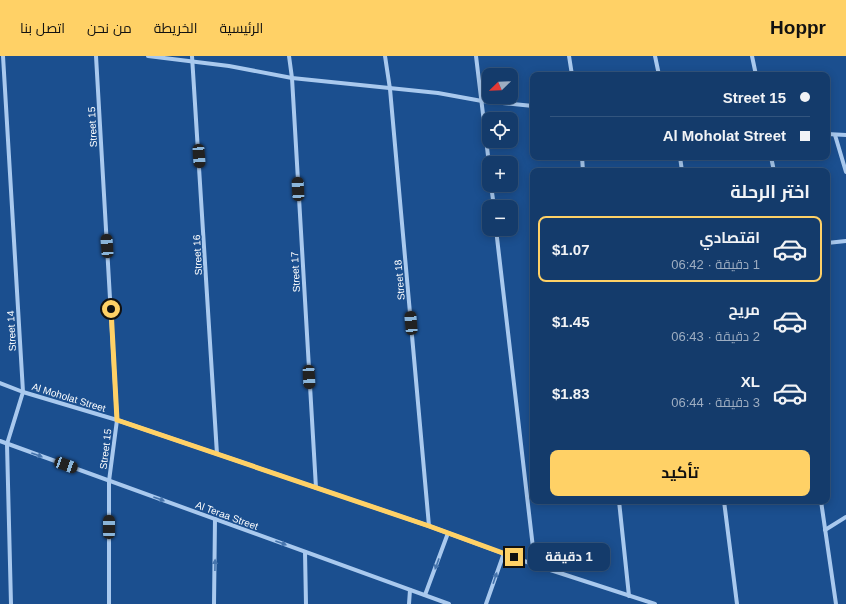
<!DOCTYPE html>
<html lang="ar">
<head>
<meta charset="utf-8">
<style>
	body { margin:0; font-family:Arial,Cairo,sans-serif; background:#214673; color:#f1f3f6; direction:rtl; height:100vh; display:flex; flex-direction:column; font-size:15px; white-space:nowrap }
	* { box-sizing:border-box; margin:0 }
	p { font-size:13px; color:#9dadc1 }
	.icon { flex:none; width:22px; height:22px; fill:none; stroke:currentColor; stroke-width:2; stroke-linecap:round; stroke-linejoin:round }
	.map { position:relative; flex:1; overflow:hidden; direction:ltr }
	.details { position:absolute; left:530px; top:112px; width:300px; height:336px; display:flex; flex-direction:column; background:#143b6b; border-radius:8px; box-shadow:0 2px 10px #0003,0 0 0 1px #33557e; direction:rtl }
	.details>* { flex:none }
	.guide { position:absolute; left:530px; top:16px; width:300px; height:88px; border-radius:8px; box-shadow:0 2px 10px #0003,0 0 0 1px #33557e; direction:rtl; display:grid; align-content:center; height:88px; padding:0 20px; background:#143b6b }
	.needle { width:26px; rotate:247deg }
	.fabs { position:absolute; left:482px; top:12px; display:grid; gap:8px }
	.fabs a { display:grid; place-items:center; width:36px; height:36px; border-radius:8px; background:#143b6b; box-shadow:0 2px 10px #0003,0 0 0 1px #33557e; font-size:20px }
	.end { position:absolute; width:18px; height:18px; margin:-9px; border:5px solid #ffd166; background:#111; box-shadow:0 0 0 2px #111 }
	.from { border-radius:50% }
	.bubble { position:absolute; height:28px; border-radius:8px; background:#143b6b; box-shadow:0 2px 10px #0003,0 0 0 1px #33557e; font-size:13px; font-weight:700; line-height:28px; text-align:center; direction:rtl }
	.car { position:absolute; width:12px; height:24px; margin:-12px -6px; border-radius:5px; box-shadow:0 0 3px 1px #0007; background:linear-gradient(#222 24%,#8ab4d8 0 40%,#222 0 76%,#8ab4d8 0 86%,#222 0) }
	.guide b { display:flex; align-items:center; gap:14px; height:38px; font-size:15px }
	.guide b+b { border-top:1px solid #33557e }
	.guide i { width:10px; height:10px; background:#f1f3f6 }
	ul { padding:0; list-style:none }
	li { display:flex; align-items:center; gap:12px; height:66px; margin:0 8px 6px; padding:0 12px; border:2px solid transparent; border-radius:8px }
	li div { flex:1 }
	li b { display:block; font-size:15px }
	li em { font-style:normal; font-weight:700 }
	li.current { border-color:#ffd166 }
	li>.icon { width:36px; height:36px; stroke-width:1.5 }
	h2 { padding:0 20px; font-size:18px; line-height:48px }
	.primary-button { display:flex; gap:8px; margin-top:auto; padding:8px 20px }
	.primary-button a { flex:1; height:46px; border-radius:8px; background:#ffd166; color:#111; font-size:16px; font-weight:700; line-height:46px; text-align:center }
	header { display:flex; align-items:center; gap:24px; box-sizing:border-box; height:56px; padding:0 20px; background:#ffd166; color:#111 }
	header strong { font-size:19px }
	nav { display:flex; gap:22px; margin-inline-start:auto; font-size:14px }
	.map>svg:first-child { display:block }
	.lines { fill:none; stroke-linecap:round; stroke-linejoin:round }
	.minor { stroke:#a9c9ee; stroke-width:4 }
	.oneway { fill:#4674ac }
	.route { stroke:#ffd166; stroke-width:5 }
	.labels { text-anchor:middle; stroke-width:3; stroke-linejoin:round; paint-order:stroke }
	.street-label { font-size:10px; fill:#fff; stroke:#1b4f8f }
</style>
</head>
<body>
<header>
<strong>Hoppr</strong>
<nav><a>الرئيسية</a><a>الخريطة</a><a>من نحن</a><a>اتصل بنا</a></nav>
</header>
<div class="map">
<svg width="846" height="548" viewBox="0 0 846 548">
	<rect width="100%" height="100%" fill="#1b4f8f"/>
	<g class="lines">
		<!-- minor -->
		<g class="minor">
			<path d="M3,0L23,336L7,388L11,548"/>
			<path d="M96,0L117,364L109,425V548"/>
			<path d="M148,0L229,10L292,22L438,37L482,45L533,50"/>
			<path d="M192,0L217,398"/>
			<path d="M289,0L292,22L316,432"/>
			<path d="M385,0L390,33L429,470"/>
			<path d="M476,0L489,108"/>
			<path d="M569,0L572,19"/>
			<path d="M655,0L659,19"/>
			<path d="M752,0L756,19"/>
			<path d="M827,78L846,79"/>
			<path d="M835,79L846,116"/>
			<path d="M582,101L583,115"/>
			<path d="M680,101L682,115"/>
			<path d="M771,101L774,115"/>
			<path d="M491,129L494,151"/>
			<path d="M496,173L535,509"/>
			<path d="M827,187L846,185"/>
			<path d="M0,327L23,336L117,364L429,470L535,509L655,548"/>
			<path d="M0,385L449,548"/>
			<path d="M619,445L629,540"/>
			<path d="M724,445L737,548"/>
			<path d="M821,445L836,548"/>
			<path d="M825,474L846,461"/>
			<path d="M305,496L306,548"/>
			<path d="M425,539L448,477"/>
			<path d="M214,548L215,463"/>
			<path d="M409,548L410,534"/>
			<path d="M486,548L504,497"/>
		</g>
	</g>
	<!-- one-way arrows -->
	<defs><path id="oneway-solid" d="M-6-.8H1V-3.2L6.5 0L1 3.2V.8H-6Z"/></defs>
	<g class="oneway">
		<use href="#oneway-solid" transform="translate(37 399) rotate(20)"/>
		<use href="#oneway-solid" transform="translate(159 443) rotate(20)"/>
		<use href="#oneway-solid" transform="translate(281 487) rotate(20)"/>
		<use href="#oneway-solid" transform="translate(437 508) rotate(110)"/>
		<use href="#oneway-solid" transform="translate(215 509) rotate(-89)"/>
		<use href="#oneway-solid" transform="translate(495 522) rotate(-71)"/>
	</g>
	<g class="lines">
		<!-- route -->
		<path class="route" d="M111,253L117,364L429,470L514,501"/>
	</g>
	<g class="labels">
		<!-- street labels -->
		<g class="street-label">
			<text transform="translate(92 71) rotate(-93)" y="4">Street 15</text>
			<text transform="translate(197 199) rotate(-93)" y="4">Street 16</text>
			<text transform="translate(295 216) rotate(-93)" y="4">Street 17</text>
			<text transform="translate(399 224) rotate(-95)" y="4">Street 18</text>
			<text transform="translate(11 275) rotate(-93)" y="4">Street 14</text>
			<text transform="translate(69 341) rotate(17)" y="4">Al Moholat Street</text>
			<text transform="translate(105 393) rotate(-83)" y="4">Street 15</text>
			<text transform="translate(227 459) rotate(20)" y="4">Al Teraa Street</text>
		</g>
	</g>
</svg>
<div class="fabs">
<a><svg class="needle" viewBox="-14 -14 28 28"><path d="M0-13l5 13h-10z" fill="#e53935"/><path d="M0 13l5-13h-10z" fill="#9dadc1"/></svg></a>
<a><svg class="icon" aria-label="locate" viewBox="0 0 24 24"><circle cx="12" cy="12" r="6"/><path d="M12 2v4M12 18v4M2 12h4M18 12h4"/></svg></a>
<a>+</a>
<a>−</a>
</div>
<i class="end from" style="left:111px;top:253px"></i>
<i class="end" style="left:514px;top:501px"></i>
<div class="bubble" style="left:528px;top:487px;width:82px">1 دقيقة</div>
<i class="car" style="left:199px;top:100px;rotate:176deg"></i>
<i class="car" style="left:298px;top:133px;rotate:357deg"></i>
<i class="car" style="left:107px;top:190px;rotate:356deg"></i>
<i class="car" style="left:411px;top:267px;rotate:355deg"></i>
<i class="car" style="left:309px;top:321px;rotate:177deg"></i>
<i class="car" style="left:66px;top:409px;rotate:110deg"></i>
<i class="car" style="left:109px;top:471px;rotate:0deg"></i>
<div class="guide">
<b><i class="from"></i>Street 15</b>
<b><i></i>Al Moholat Street</b>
</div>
<section class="details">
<h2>اختر الرحلة</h2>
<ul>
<li class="current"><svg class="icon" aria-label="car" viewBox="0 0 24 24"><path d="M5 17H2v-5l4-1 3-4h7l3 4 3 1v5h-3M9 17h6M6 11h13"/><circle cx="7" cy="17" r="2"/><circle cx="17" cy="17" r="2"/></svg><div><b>اقتصادي</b><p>1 دقيقة · 06:42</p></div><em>$1.07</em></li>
<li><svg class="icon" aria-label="car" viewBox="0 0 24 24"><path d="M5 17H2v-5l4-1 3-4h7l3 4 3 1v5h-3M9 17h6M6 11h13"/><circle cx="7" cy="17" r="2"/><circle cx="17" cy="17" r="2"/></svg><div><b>مريح</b><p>2 دقيقة · 06:43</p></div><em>$1.45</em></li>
<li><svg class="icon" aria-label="car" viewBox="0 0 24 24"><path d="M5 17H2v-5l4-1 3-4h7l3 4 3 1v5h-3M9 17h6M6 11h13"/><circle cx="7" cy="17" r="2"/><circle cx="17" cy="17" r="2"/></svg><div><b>XL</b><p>3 دقيقة · 06:44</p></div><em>$1.83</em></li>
</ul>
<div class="primary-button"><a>تأكيد</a></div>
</section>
</div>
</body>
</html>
